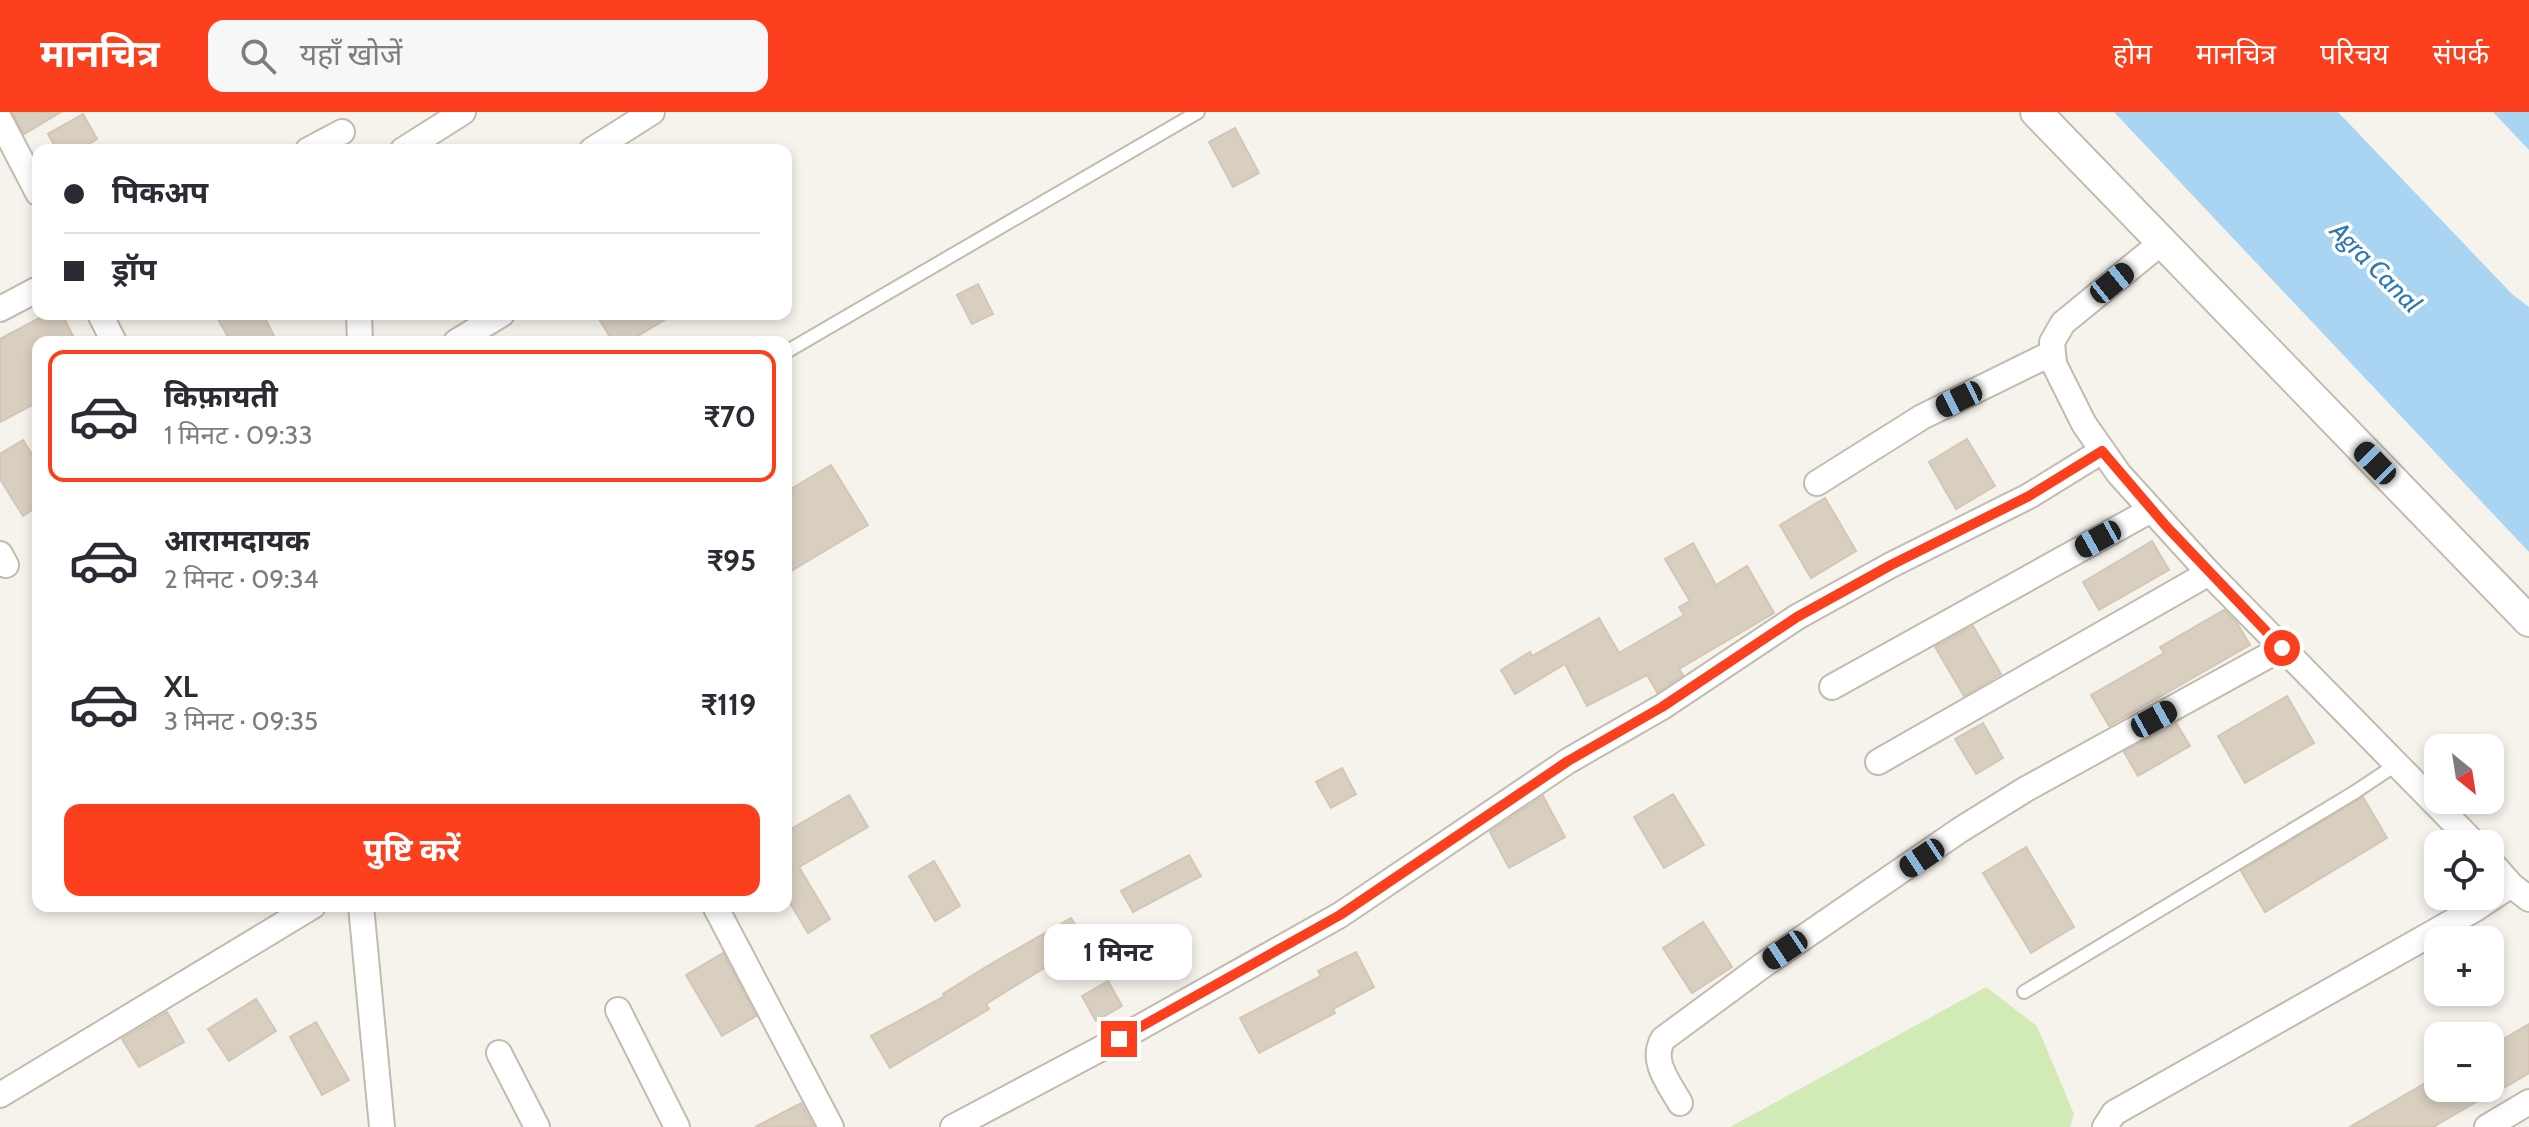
<!DOCTYPE html>
<html lang="hi">
<head>
<meta charset="utf-8">
<style>
	body { margin:0; font-family:Cabin,"Noto Sans Devanagari",sans-serif; background:#f7f7f7; color:#2b2b33; height:100vh; display:flex; flex-direction:column; font-size:30px; white-space:nowrap }
	* { box-sizing:border-box; margin:0 }
	p { font-size:26px; color:#7c7c81 }
	.icon { flex:none; width:44px; height:44px; fill:none; stroke:currentColor; stroke-width:2; stroke-linecap:round; stroke-linejoin:round }
	.map { position:relative; flex:1; overflow:hidden }
	.side { position:absolute; left:32px; top:224px; width:760px; height:576px; display:flex; flex-direction:column; background:#fff; border-radius:16px; box-shadow:0 4px 12px #0003 }
	.side>* { flex:none }
	.guide { position:absolute; left:32px; top:32px; width:760px; height:176px; border-radius:16px; box-shadow:0 4px 12px #0003; display:grid; align-content:center; height:176px; padding:0 32px; background:#fff }
	.needle { width:52px; rotate:150deg }
	.fabs { position:absolute; left:2424px; top:622px; display:grid; gap:16px }
	.fabs a { display:grid; place-items:center; width:80px; height:80px; border-radius:16px; background:#fff; box-shadow:0 4px 12px #0003; font-size:40px }
	.end { position:absolute; width:36px; height:36px; margin:-18px; border:10px solid #fc3f1d; background:#fff; box-shadow:0 0 0 4px #fff }
	.from { border-radius:50% }
	.bubble { position:absolute; height:56px; border-radius:16px; background:#fff; box-shadow:0 4px 12px #0003; font-size:26px; font-weight:700; line-height:56px; text-align:center }
	.car { position:absolute; width:24px; height:48px; margin:-24px -12px; border-radius:10px; box-shadow:0 0 6px 2px #0007; background:linear-gradient(#222 24%,#8ab4d8 0 40%,#222 0 76%,#8ab4d8 0 86%,#222 0) }
	.guide b { display:flex; align-items:center; gap:28px; height:76px; font-size:30px }
	.guide b+b { border-top:2px solid #e1e1e2 }
	.guide i { width:20px; height:20px; background:#2b2b33 }
	ul { padding:14px 0 0; list-style:none }
	li { display:flex; align-items:center; gap:24px; height:132px; margin:0 16px 12px; padding:0 16px; border:4px solid transparent; border-radius:16px }
	li div { flex:1 }
	li b { display:block; font-size:30px }
	li em { font-style:normal; font-weight:700 }
	li.on { border-color:#fc3f1d }
	li>.icon { width:72px; height:72px; stroke-width:1.5 }
	.cta { display:flex; gap:16px; margin-top:auto; padding:16px 32px }
	.cta a { flex:1; height:92px; border-radius:16px; background:#fc3f1d; color:#fff; font-size:32px; font-weight:700; line-height:92px; text-align:center }
	header { display:flex; align-items:center; gap:48px; box-sizing:border-box; height:112px; padding:0 40px; background:#fc3f1d; color:#fff }
	header strong { font-size:38px }
	nav { display:flex; gap:44px; margin-inline-start:auto; font-size:28px }
	.search { width:560px; height:72px; background:#f7f7f7; display:flex; align-items:center; gap:20px; box-sizing:border-box; padding:0 28px; border-radius:16px; color:#7c7c81; font-size:30px }
	.map>svg:first-child { display:block }
	.green { fill:#d2eab5 }
	.water { fill:#a9d4f2 }
	.building { fill:#d8cfc1; stroke:#d3c7b4; stroke-width:2 }
	.lines { fill:none; stroke-linecap:round; stroke-linejoin:round }
	.service-casing { stroke:#c2bbae; stroke-width:16 }
	.minor-casing { stroke:#c2bbae; stroke-width:28 }
	.tertiary-casing { stroke:#c2bbae; stroke-width:34 }
	.service { stroke:#fff; stroke-width:12 }
	.minor { stroke:#fff; stroke-width:24 }
	.tertiary { stroke:#fff; stroke-width:30 }
	.route { stroke:#fc3f1d; stroke-width:10 }
	.labels { text-anchor:middle; stroke-width:7; stroke-linejoin:round; paint-order:stroke }
	.water-label { font-size:26px; font-style:italic; fill:#2e7ab2; stroke:#fff }
</style>
</head>
<body>
<header>
<strong>मानचित्र</strong>
<div class="search"><svg class="icon" aria-label="search" viewBox="0 0 24 24"><circle cx="10" cy="10" r="6"/><path d="M15 15l6 6"/></svg>यहाँ खोजें</div>
<nav><a>होम</a><a>मानचित्र</a><a>परिचय</a><a>संपर्क</a></nav>
</header>
<div class="map">
<svg width="2529" height="1015" viewBox="0 0 2529 1015">
	<rect width="100%" height="100%" fill="#f6f3ec"/>
	<!-- green -->
	<path class="green" d="M1986,875L2037,914L2074,1002L2070,1015H1730Z"/>
	<!-- water -->
	<g class="water">
		<path d="M2114,0H2338L2512,182L2529,195V440Z"/>
		<path d="M2493,0H2529V38Z"/>
	</g>
	<!-- building -->
	<g class="building">
		<path d="M12,0H61L24,22Z"/>
		<path d="M83,2L97,27L79,38H57L48,22Z"/>
		<path d="M1235,16L1259,61L1233,75L1209,30Z"/>
		<path d="M978,172L993,202L972,212L957,183Z"/>
		<path d="M47,202H62L76,230H38V290L0,310V227Z"/>
		<path d="M215,202H263L277,230H231Z"/>
		<path d="M596,202H674L628,230H613Z"/>
		<path d="M1967,327L1995,374L1956,397L1929,350Z"/>
		<path d="M23,328L38,352V394L23,404L0,367V342Z"/>
		<path d="M831,353L868,413L786,462V380Z"/>
		<path d="M1825,386L1856,439L1811,466L1780,413Z"/>
		<path d="M2152,429L2169,458L2099,498L2083,470Z"/>
		<path d="M1693,431L1716,473L1747,454L1774,501L1679,557L1683,563L1657,580L1647,563L1587,594L1565,552L1515,582L1501,558L1530,540L1532,544L1599,506L1619,541L1684,503L1679,495L1690,489L1665,447Z"/>
		<path d="M2224,498L2237,511L2250,533L2109,614L2091,583L2164,541L2160,535Z"/>
		<path d="M1973,514L2001,562L1964,584L1935,535Z"/>
		<path d="M2287,584L2314,631L2245,671L2218,624Z"/>
		<path d="M1983,611L2003,646L1976,662L1955,627Z"/>
		<path d="M2176,611L2190,634L2138,664L2124,640Z"/>
		<path d="M1342,656L1356,682L1331,696L1316,670Z"/>
		<path d="M1673,682L1704,733L1664,756L1634,705Z"/>
		<path d="M849,683L868,715L799,755L830,807L808,821L786,784V720Z"/>
		<path d="M1543,684L1565,725L1509,756L1490,720Z"/>
		<path d="M2363,685L2387,726L2265,800L2241,759Z"/>
		<path d="M2026,735L2074,815L2031,841L1983,761Z"/>
		<path d="M1189,743L1201,764L1133,800L1121,779Z"/>
		<path d="M934,749L960,794L935,809L909,764Z"/>
		<path d="M1071,806L1086,830L986,892L989,897L890,956L871,924L945,884L943,882L984,856Z"/>
		<path d="M1703,810L1732,855L1692,881L1663,836Z"/>
		<path d="M1356,840L1374,875L1333,897L1335,901L1259,941L1240,906L1321,864L1318,859Z"/>
		<path d="M723,841L756,904L722,924L686,863Z"/>
		<path d="M1108,869L1122,894L1096,909L1082,884Z"/>
		<path d="M256,887L276,919L229,949L208,917Z"/>
		<path d="M167,900L184,930L139,955L122,927Z"/>
		<path d="M316,910L349,968L322,983L290,925Z"/>
		<path d="M2529,912V961L2490,984V982L2433,1015H2350L2427,970L2431,976H2490V935Z"/>
		<path d="M801,991L814,1015H755Z"/>
	</g>
	<g class="lines">
		<defs>
			<g id="service">
				<path d="M786,240L1198,0"/>
				<path d="M2024,880L2355,680L2397,652"/>
			</g>
			<g id="minor">
				<path d="M0,8L38,81"/>
				<path d="M308,38L342,20"/>
				<path d="M403,38L463,0"/>
				<path d="M592,38L652,0"/>
				<path d="M2162,130L2063,211L2052,230L2054,252L2084,312L2119,362L2209,461L2475,732"/>
				<path d="M0,197L38,177"/>
				<path d="M100,202L114,230"/>
				<path d="M359,202L360,230"/>
				<path d="M456,230L502,202"/>
				<path d="M1817,371L1922,305L2052,241"/>
				<path d="M0,442L6,453"/>
				<path d="M1832,575L2151,398"/>
				<path d="M1878,650L2209,461"/>
				<path d="M2490,749L2511,773L2529,787"/>
				<path d="M361,794L382,1015"/>
				<path d="M716,796L831,1015"/>
				<path d="M618,898L677,1015"/>
				<path d="M499,941L537,1015"/>
				<path d="M0,983L313,794"/>
				<path d="M1680,991C1669,971 1650,949 1663,927L1762,854L1960,718L2026,677L2282,536"/>
				<path d="M953,1015L1119,927L1340,803L1568,649L1662,595L1797,505L1891,453L2029,384L2102,339"/>
				<path d="M2105,1015L2114,1001L2475,797L2511,773"/>
				<path d="M2487,1015L2529,990"/>
			</g>
			<path id="tertiary" d="M2036,0L2529,509"/>
		</defs>
		<!-- service casing -->
		<use href="#service" class="service-casing"/>
		<!-- minor casing -->
		<use href="#minor" class="minor-casing"/>
		<!-- tertiary casing -->
		<use href="#tertiary" class="tertiary-casing"/>
		<!-- service -->
		<use href="#service" class="service"/>
		<!-- minor -->
		<use href="#minor" class="minor"/>
		<!-- tertiary -->
		<use href="#tertiary" class="tertiary"/>
	</g>
	<g class="lines">
		<!-- route -->
		<path class="route" d="M1119,927L1340,803L1568,649L1662,595L1797,505L1891,453L2029,384L2102,339L2166,414L2282,536"/>
	</g>
	<g class="labels">
		<!-- water labels -->
		<g class="water-label">
			<text transform="translate(2376 155) rotate(45)" y="9">Agra Canal</text>
		</g>
	</g>
</svg>
<div class="fabs">
<a><svg class="needle" viewBox="-14 -14 28 28"><path d="M0-13l5 13h-10z" fill="#e53935"/><path d="M0 13l5-13h-10z" fill="#7c7c81"/></svg></a>
<a><svg class="icon" aria-label="locate" viewBox="0 0 24 24"><circle cx="12" cy="12" r="6"/><path d="M12 2v4M12 18v4M2 12h4M18 12h4"/></svg></a>
<a>+</a>
<a>−</a>
</div>
<i class="end from" style="left:2282px;top:536px"></i>
<i class="end" style="left:1119px;top:927px"></i>
<div class="bubble" style="left:1044px;top:812px;width:148px">1 मिनट</div>
<i class="car" style="left:2112px;top:171px;rotate:51deg"></i>
<i class="car" style="left:1959px;top:287px;rotate:244deg"></i>
<i class="car" style="left:2375px;top:351px;rotate:316deg"></i>
<i class="car" style="left:2098px;top:427px;rotate:241deg"></i>
<i class="car" style="left:2154px;top:607px;rotate:61deg"></i>
<i class="car" style="left:1922px;top:746px;rotate:236deg"></i>
<i class="car" style="left:1785px;top:838px;rotate:236deg"></i>
<div class="guide">
<b><i class="from"></i>पिकअप</b>
<b><i></i>ड्रॉप</b>
</div>
<section class="side">
<ul>
<li class="on"><svg class="icon" aria-label="car" viewBox="0 0 24 24"><path d="M5 17H2v-5l4-1 3-4h7l3 4 3 1v5h-3M9 17h6M6 11h13"/><circle cx="7" cy="17" r="2"/><circle cx="17" cy="17" r="2"/></svg><div><b>किफ़ायती</b><p>1 मिनट · 09:33</p></div><em>₹70</em></li>
<li><svg class="icon" aria-label="car" viewBox="0 0 24 24"><path d="M5 17H2v-5l4-1 3-4h7l3 4 3 1v5h-3M9 17h6M6 11h13"/><circle cx="7" cy="17" r="2"/><circle cx="17" cy="17" r="2"/></svg><div><b>आरामदायक</b><p>2 मिनट · 09:34</p></div><em>₹95</em></li>
<li><svg class="icon" aria-label="car" viewBox="0 0 24 24"><path d="M5 17H2v-5l4-1 3-4h7l3 4 3 1v5h-3M9 17h6M6 11h13"/><circle cx="7" cy="17" r="2"/><circle cx="17" cy="17" r="2"/></svg><div><b>XL</b><p>3 मिनट · 09:35</p></div><em>₹119</em></li>
</ul>
<div class="cta"><a>पुष्टि करें</a></div>
</section>
</div>
</body>
</html>
